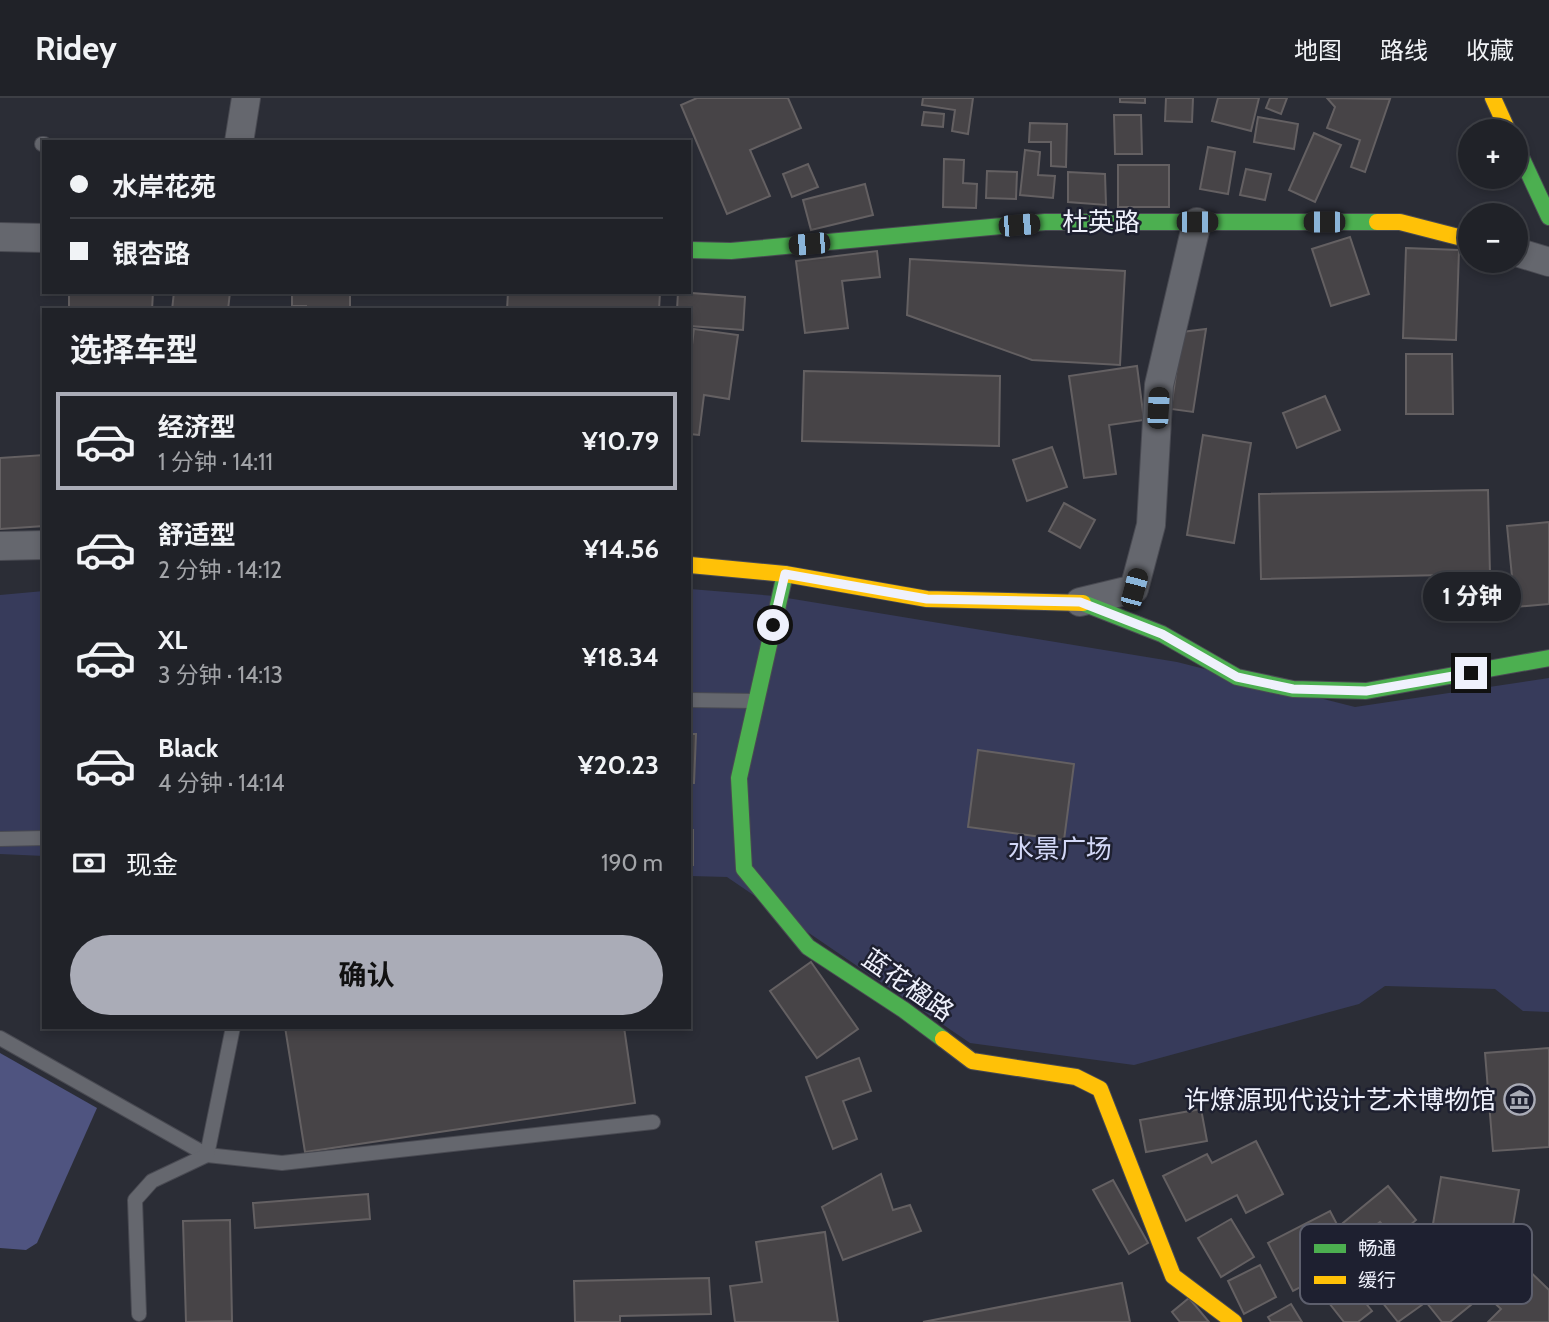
<!DOCTYPE html>
<html lang="zh">
<head>
<meta charset="utf-8">
<style>
	body { margin:0; font-family:Cabin,"Noto Sans SC",sans-serif; background:#2d2f34; color:#f1f3f6; height:100vh; display:flex; flex-direction:column; font-size:26px; white-space:nowrap }
	* { box-sizing:border-box; margin:0 }
	p { font-size:23px; color:#a2a4a8 }
	.icon { flex:none; width:38px; height:38px; fill:none; stroke:currentColor; stroke-width:2; stroke-linecap:round; stroke-linejoin:round }
	.map { position:relative; flex:1; overflow:hidden }
	.drawer { position:absolute; left:42px; top:210px; width:649px; height:721px; display:flex; flex-direction:column; background:#202228; border-radius:0px; box-shadow:0 4px 10px #0003,0 0 0 2px #3d3f45 }
	.drawer>* { flex:none }
	.top-card { position:absolute; left:42px; top:42px; width:649px; height:154px; border-radius:0px; box-shadow:0 4px 10px #0003,0 0 0 2px #3d3f45; display:grid; align-content:center; height:154px; padding:0 28px; background:#202228 }
	.buttons { position:absolute; left:1458px; top:21px; display:grid; gap:14px }
	.buttons a { display:grid; place-items:center; width:70px; height:70px; border-radius:50%; background:#202228; box-shadow:0 4px 10px #0003,0 0 0 2px #3d3f45; font-size:35px }
	.end { position:absolute; width:32px; height:32px; margin:-16px; border:9px solid #eff1fc; background:#111; box-shadow:0 0 0 4px #111 }
	.from { border-radius:50% }
	.bubble { position:absolute; height:49px; border-radius:24px; background:#202228; box-shadow:0 4px 10px #0003,0 0 0 2px #3d3f45; font-size:23px; font-weight:700; line-height:49px; text-align:center }
	.car { position:absolute; width:21px; height:42px; margin:-21px -10px; border-radius:9px; box-shadow:0 0 5px 2px #0007; background:linear-gradient(#222 24%,#8ab4d8 0 40%,#222 0 76%,#8ab4d8 0 86%,#222 0) }
	.top-card b { display:flex; align-items:center; gap:24px; height:66px; font-size:26px }
	.top-card b+b { border-top:2px solid #3d3f45 }
	.top-card i { width:18px; height:18px; background:#f1f3f6 }
	ul { padding:0; list-style:none }
	li { display:flex; align-items:center; gap:21px; height:98px; margin:0 14px 10px; padding:0 14px; border:4px solid transparent; border-radius:0px }
	li div { flex:1 }
	li b { display:block; font-size:26px }
	li em { font-style:normal; font-weight:700 }
	li.current { border-color:#aaacb7 }
	li>.icon { width:63px; height:63px; stroke-width:1.5 }
	h2 { padding:0 28px; font-size:32px; line-height:84px }
	.pay { display:flex; align-items:center; gap:18px; height:77px; padding:0 28px; font-size:26px }
	.pay p { margin-inline-start:auto }
	.cta { display:flex; gap:14px; margin-top:auto; padding:14px 28px }
	.cta a { flex:1; height:80px; border-radius:42px; background:#aaacb7; color:#111; font-size:28px; font-weight:700; line-height:80px; text-align:center }
	header { display:flex; align-items:center; gap:42px; box-sizing:border-box; height:98px; padding:0 35px; background:#202228; border-bottom:2px solid #3d3f45 }
	header strong { font-size:33px }
	nav { display:flex; gap:38px; margin-inline-start:auto; font-size:24px }
	.map>svg:first-child { display:block }
	.green { fill:#373b5b }
	.water { fill:#4f5480 }
	.building { fill:#474447; stroke:#646062; stroke-width:2 }
	.lines { fill:none; stroke-linecap:round; stroke-linejoin:round }
	.lane-casing { stroke:#494a52; stroke-width:16 }
	.street-casing { stroke:#494a52; stroke-width:30 }
	.fast-casing { stroke:#494a52; stroke-width:18 }
	.slow-casing { stroke:#494a52; stroke-width:18 }
	.lane { stroke:#65676e; stroke-width:14 }
	.street { stroke:#65676e; stroke-width:28 }
	.fast { stroke:#4caf50; stroke-width:16 }
	.slow { stroke:#ffc107; stroke-width:16 }
	.route { stroke:#eff1fc; stroke-width:9 }
	.labels { text-anchor:middle; stroke-width:5; stroke-linejoin:round; paint-order:stroke }
	.street-label { font-size:26px; fill:#eff1fc; stroke:#1e2030 }
	.park-label { font-size:26px; fill:#d3d8f7; stroke:#1e2030 }
	.poi-label { font-size:26px; fill:#eff1fc; stroke:#1e2030; text-anchor:end }
	.key { fill:#1e2030; stroke:#5d5f6d; stroke-width:2 }
	.key-label { font-size:19px; fill:#eff1fc }
</style>
</head>
<body>
<header>
<strong>Ridey</strong>
<nav><a>地图</a><a>路线</a><a>收藏</a></nav>
</header>
<div class="map">
<svg width="1549" height="1224" viewBox="0 0 1549 1224">
	<rect width="100%" height="100%" fill="#2b2d36"/>
	<!-- green -->
	<g class="green">
		<path d="M690,491L775,498L1177,564L1355,609L1549,580V914L1523,913L1495,891L1385,888L1359,906L1134,967L970,945L727,779L690,778Z"/>
		<path d="M44,493V758L0,756V497Z"/>
	</g>
	<!-- water -->
	<path class="water" d="M0,955L97,1010L37,1145L26,1152L0,1150Z"/>
	<!-- building -->
	<g class="building">
		<path d="M697,0H788L801,30L750,52L770,98L727,116L681,7Z"/>
		<path d="M923,0H973L968,36L952,33L955,12L922,7Z"/>
		<path d="M1120,0H1145V5L1120,4Z"/>
		<path d="M1166,0H1193L1192,24L1165,23Z"/>
		<path d="M1218,0H1259L1251,33L1212,23Z"/>
		<path d="M1270,0H1287L1281,16L1266,10Z"/>
		<path d="M1327,0L1390,1L1365,74L1351,69L1360,42L1327,30L1335,9Z"/>
		<path d="M924,14L944,16L943,29L922,27Z"/>
		<path d="M1114,17H1141L1142,56H1115Z"/>
		<path d="M1258,19L1298,26L1294,51L1254,44Z"/>
		<path d="M1030,25L1067,26L1066,69L1051,68V44H1029Z"/>
		<path d="M1314,35L1341,47L1315,104L1289,92Z"/>
		<path d="M1208,49L1235,54L1228,96L1200,91Z"/>
		<path d="M1025,52L1040,54L1038,77L1055,78L1053,100L1020,97Z"/>
		<path d="M944,61L964,62L963,85L977,86L976,110L943,109Z"/>
		<path d="M808,66L818,89L792,99L783,76Z"/>
		<rect x="1118" y="67" width="51" height="42"/>
		<path d="M1246,71L1271,76L1265,102L1240,97Z"/>
		<path d="M987,73L1017,74L1016,101L986,100Z"/>
		<path d="M1068,74L1105,76L1106,107L1068,104Z"/>
		<path d="M865,86L873,117L811,132L803,102Z"/>
		<path d="M1350,139L1369,196L1331,208L1312,151Z"/>
		<path d="M1406,150L1459,152L1456,242L1403,240Z"/>
		<path d="M877,153L880,179L842,183L848,230L805,235L796,163Z"/>
		<path d="M910,161L1125,173L1120,267L1032,262L907,217Z"/>
		<path d="M69,194H153L152,212H69Z"/>
		<path d="M174,194H230L228,212H172Z"/>
		<path d="M292,194H350V212H306V208H292Z"/>
		<path d="M508,194H660L659,212H507Z"/>
		<path d="M678,194L745,199L743,232L690,228V212H677Z"/>
		<path d="M694,231L738,237L729,301L704,297L699,337L690,336V263Z"/>
		<path d="M1206,231L1193,314L1171,311L1182,234Z"/>
		<path d="M1406,256H1452L1453,316H1406Z"/>
		<path d="M1137,268L1144,322L1109,327L1116,376L1084,380L1069,278Z"/>
		<path d="M804,273L1000,278L999,348L802,343Z"/>
		<path d="M1325,298L1340,332L1297,350L1283,315Z"/>
		<path d="M1203,337L1251,345L1234,445L1187,437Z"/>
		<path d="M1052,349L1067,389L1027,403L1013,362Z"/>
		<path d="M44,357V428L0,431V360Z"/>
		<path d="M1488,392L1490,476L1261,481L1259,396Z"/>
		<path d="M1064,405L1095,422L1080,450L1049,433Z"/>
		<path d="M1549,424V506L1515,509L1507,428Z"/>
		<path d="M690,636H696L694,685H690Z"/>
		<path d="M978,652L1074,666L1064,742L968,729Z"/>
		<rect x="690" y="732" width="3" height="35"/>
		<path d="M811,864L858,931L817,960L770,893Z"/>
		<path d="M285,929H624L635,1005L305,1054Z"/>
		<path d="M1549,950V1049L1493,1053L1485,955Z"/>
		<path d="M859,960L871,993L843,1003L857,1041L833,1051L806,979Z"/>
		<path d="M1201,1011L1207,1043L1146,1054L1140,1022Z"/>
		<path d="M1256,1043L1283,1096L1246,1115L1237,1097L1186,1123L1163,1078L1207,1056L1212,1065Z"/>
		<path d="M881,1076L893,1112L910,1107L921,1133L843,1162L822,1109Z"/>
		<path d="M1441,1079L1519,1092L1511,1139L1433,1126Z"/>
		<path d="M1113,1082L1148,1145L1129,1156L1093,1092Z"/>
		<path d="M1388,1088L1416,1122L1394,1141L1380,1124L1357,1143L1343,1125Z"/>
		<path d="M368,1096L370,1121L255,1130L253,1105Z"/>
		<path d="M1330,1113L1355,1161L1293,1193L1268,1145Z"/>
		<path d="M1231,1121L1254,1159L1221,1179L1198,1140Z"/>
		<path d="M230,1122L232,1223L186,1224L183,1123Z"/>
		<path d="M825,1134L838,1224H735L730,1188L762,1184L756,1144Z"/>
		<path d="M1428,1151L1472,1206L1450,1224H1442L1426,1204L1398,1224L1374,1194Z"/>
		<path d="M1497,1157L1516,1160L1549,1192V1224H1488L1501,1211L1471,1183Z"/>
		<path d="M1260,1167L1276,1199L1244,1216L1228,1183Z"/>
		<path d="M1340,1173L1372,1213L1358,1224H1344L1318,1191Z"/>
		<path d="M709,1180L711,1216L620,1218V1224H575L574,1183Z"/>
		<path d="M1122,1185L1130,1224H923Z"/>
		<path d="M1189,1200L1209,1224H1180L1172,1214Z"/>
		<path d="M1291,1206L1302,1224H1271L1268,1219Z"/>
	</g>
	<g class="lines">
		<defs>
			<g id="lane">
				<path d="M42,46H44"/>
				<path d="M690,602L755,603"/>
				<path d="M0,741L44,740"/>
				<path d="M0,940L207,1057L282,1065L653,1024"/>
				<path d="M139,1216L135,1102L152,1083L207,1057L233,929"/>
			</g>
			<g id="street">
				<path d="M239,44L246,0"/>
				<path d="M0,139L44,140"/>
				<path d="M1516,154L1549,164"/>
				<path d="M0,448L44,447"/>
				<path d="M1080,504L1134,491L1151,427L1159,287L1197,124"/>
			</g>
			<g id="fast">
				<path d="M1516,48L1549,119"/>
				<path d="M690,152L731,153L1045,124H1377"/>
				<path d="M785,476L739,680L744,771L808,849L904,912L943,941"/>
				<path d="M1083,505L1162,536L1237,579L1293,591L1366,593L1549,560"/>
			</g>
			<g id="slow">
				<path d="M1493,0L1508,33"/>
				<path d="M1377,124H1400L1470,142"/>
				<path d="M690,467L785,476L927,501L1083,505"/>
				<path d="M943,941L972,963L1076,979L1100,991L1173,1178L1234,1224"/>
			</g>
		</defs>
		<!-- lane casing -->
		<use href="#lane" class="lane-casing"/>
		<!-- street casing -->
		<use href="#street" class="street-casing"/>
		<!-- fast casing -->
		<use href="#fast" class="fast-casing"/>
		<!-- slow casing -->
		<use href="#slow" class="slow-casing"/>
		<!-- lane -->
		<use href="#lane" class="lane"/>
		<!-- street -->
		<use href="#street" class="street"/>
		<!-- fast -->
		<use href="#fast" class="fast"/>
		<!-- slow -->
		<use href="#slow" class="slow"/>
	</g>
	<g class="lines">
		<!-- route -->
		<path class="route" d="M773,527L785,476L927,501L1080,504L1162,536L1237,579L1293,591L1366,593L1471,575"/>
	</g>
	<!-- icons -->
	<defs>
		<symbol id="museum-ring" viewBox="-11 -11 22 22"><circle r="9.5" fill="#1e2030" stroke="#aaacb7" stroke-width="1.5"/><path d="M0-6L6-3V-2H-6V-3ZM-5-1h2V3h-2ZM-1-1h2V3h-2ZM3-1h2V3H3ZM-6 4H6V6H-6Z" fill="#aaacb7"/></symbol>
	</defs>
	<g fill-rule="evenodd">
		<use href="#museum-ring" x="1502" y="984" width="35" height="35"/>
	</g>
	<g class="labels">
		<!-- street labels -->
		<g class="street-label">
			<text x="1101" y="133">杜英路</text>
			<text transform="translate(908 887) rotate(35)" y="9">蓝花楹路</text>
		</g>
		<!-- park labels -->
		<g class="park-label">
			<text x="1060" y="760">水景广场</text>
		</g>
		<!-- poi labels -->
		<g class="poi-label">
			<text x="1496" y="1011">许燎源现代设计艺术博物馆</text>
		</g>
	</g>
	<!-- legend -->
	<rect x="1300" y="1126" width="232" height="80" rx="10" class="key"/>
	<rect x="1314" y="1146" width="32" height="9" fill="#4caf50"/>
	<rect x="1314" y="1178" width="32" height="8" fill="#ffc107"/>
	<g class="key-label">
		<text x="1358" y="1157">畅通</text>
		<text x="1358" y="1189">缓行</text>
	</g>
</svg>
<div class="buttons">
<a>+</a>
<a>−</a>
</div>
<i class="end from" style="left:773px;top:527px"></i>
<i class="end" style="left:1471px;top:575px"></i>
<div class="bubble" style="left:1423px;top:474px;width:98px">1 分钟</div>
<i class="car" style="left:1197px;top:124px;rotate:90deg"></i>
<i class="car" style="left:1324px;top:124px;rotate:270deg"></i>
<i class="car" style="left:1019px;top:127px;rotate:85deg"></i>
<i class="car" style="left:809px;top:146px;rotate:265deg"></i>
<i class="car" style="left:1158px;top:310px;rotate:3deg"></i>
<i class="car" style="left:1134px;top:491px;rotate:15deg"></i>
<div class="top-card">
<b><i class="from"></i>水岸花苑</b>
<b><i></i>银杏路</b>
</div>
<section class="drawer">
<h2>选择车型</h2>
<ul>
<li class="current"><svg class="icon" aria-label="car" viewBox="0 0 24 24"><path d="M5 17H2v-5l4-1 3-4h7l3 4 3 1v5h-3M9 17h6M6 11h13"/><circle cx="7" cy="17" r="2"/><circle cx="17" cy="17" r="2"/></svg><div><b>经济型</b><p>1 分钟 · 14:11</p></div><em>¥10.79</em></li>
<li><svg class="icon" aria-label="car" viewBox="0 0 24 24"><path d="M5 17H2v-5l4-1 3-4h7l3 4 3 1v5h-3M9 17h6M6 11h13"/><circle cx="7" cy="17" r="2"/><circle cx="17" cy="17" r="2"/></svg><div><b>舒适型</b><p>2 分钟 · 14:12</p></div><em>¥14.56</em></li>
<li><svg class="icon" aria-label="car" viewBox="0 0 24 24"><path d="M5 17H2v-5l4-1 3-4h7l3 4 3 1v5h-3M9 17h6M6 11h13"/><circle cx="7" cy="17" r="2"/><circle cx="17" cy="17" r="2"/></svg><div><b>XL</b><p>3 分钟 · 14:13</p></div><em>¥18.34</em></li>
<li><svg class="icon" aria-label="car" viewBox="0 0 24 24"><path d="M5 17H2v-5l4-1 3-4h7l3 4 3 1v5h-3M9 17h6M6 11h13"/><circle cx="7" cy="17" r="2"/><circle cx="17" cy="17" r="2"/></svg><div><b>Black</b><p>4 分钟 · 14:14</p></div><em>¥20.23</em></li>
</ul>
<div class="pay"><svg class="icon" aria-label="cash" viewBox="0 0 24 24"><path d="M3 7h18v10H3z"/><circle cx="12" cy="12" r="2"/></svg>现金<p>190 m</p></div>
<div class="cta"><a>确认</a></div>
</section>
</div>
</body>
</html>
